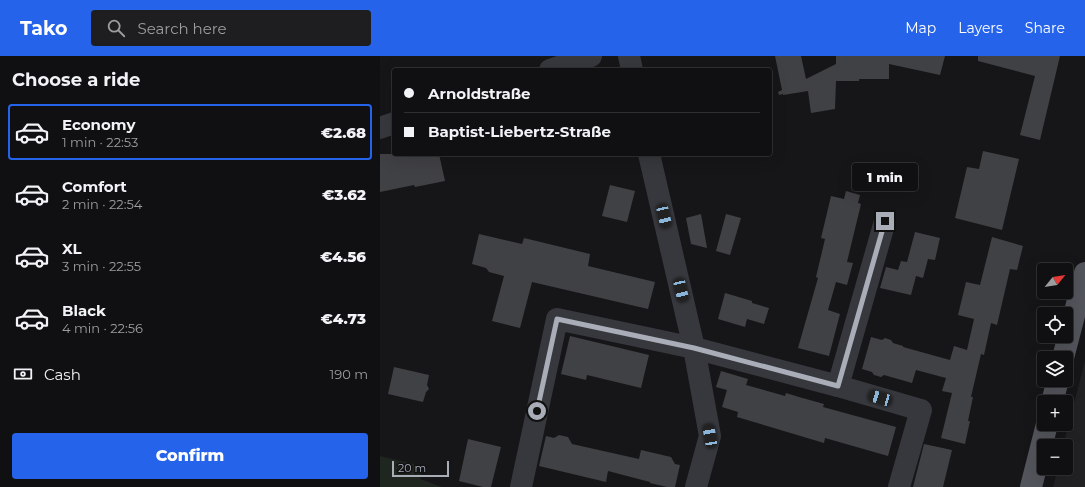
<!DOCTYPE html>
<html lang="en">
<head>
<meta charset="utf-8">
<style>
	body { margin:0; font-family:Montserrat,sans-serif; background:#1e1e20; color:#f1f3f6; height:100vh; display:flex; flex-direction:column; font-size:15px; white-space:nowrap }
	* { box-sizing:border-box; margin:0 }
	p { font-size:13px; color:#9c9d9f }
	.icon { flex:none; width:22px; height:22px; fill:none; stroke:currentColor; stroke-width:2; stroke-linecap:round; stroke-linejoin:round }
	.map { position:relative; flex:1; overflow:hidden }
	.drawer { display:flex; flex-direction:column; background:#101012; width:380px }
	.drawer>* { flex:none }
	.banner { position:absolute; left:12px; top:12px; width:380px; height:88px; border-radius:4px; box-shadow:0 4px 16px #0002,0 0 0 1px #303032; display:grid; align-content:center; height:88px; padding:0 12px; background:#101012 }
	.needle { width:26px; rotate:60deg }
	.controls { position:absolute; left:657px; top:207px; display:grid; gap:8px }
	.controls a { display:grid; place-items:center; width:36px; height:36px; border-radius:4px; background:#101012; box-shadow:0 4px 16px #0002,0 0 0 1px #303032; font-size:20px }
	.scale { position:absolute; left:12px; bottom:10px; width:57px; box-sizing:border-box; padding-left:4px; border:2px solid #a8adb8; border-top:0; font-size:11px; line-height:14px; white-space:nowrap; color:#a8adb8; -webkit-text-stroke:3px #111113; paint-order:stroke }
	.end { position:absolute; width:18px; height:18px; margin:-9px; border:5px solid #a8adb8; background:#111; box-shadow:0 0 0 2px #111 }
	.from { border-radius:50% }
	.bubble { position:absolute; height:28px; border-radius:4px; background:#101012; box-shadow:0 4px 16px #0002,0 0 0 1px #303032; font-size:13px; font-weight:800; line-height:28px; text-align:center }
	.car { position:absolute; width:12px; height:24px; margin:-12px -6px; border-radius:5px; box-shadow:0 0 3px 1px #0007; background:linear-gradient(#222 24%,#8ab4d8 0 40%,#222 0 76%,#8ab4d8 0 86%,#222 0) }
	.banner b { display:flex; align-items:center; gap:14px; height:38px; font-size:15px }
	.banner b+b { border-top:1px solid #303032 }
	.banner i { width:10px; height:10px; background:#f1f3f6 }
	ul { padding:0; list-style:none }
	li { display:flex; align-items:center; gap:12px; height:56px; margin:0 8px 6px; padding:0 4px; border:2px solid transparent; border-radius:4px }
	li div { flex:1 }
	li b { display:block; font-size:15px }
	li em { font-style:normal; font-weight:800 }
	li.current { border-color:#2563eb }
	li>.icon { width:36px; height:36px; stroke-width:1.5 }
	h2 { padding:0 12px; font-size:18px; line-height:48px }
	.pay { display:flex; align-items:center; gap:10px; height:44px; padding:0 12px; font-size:15px }
	.pay p { margin-inline-start:auto }
	.primary-button { display:flex; gap:8px; margin-top:auto; padding:8px 12px }
	.primary-button a { flex:1; height:46px; border-radius:4px; background:#2563eb; color:#fff; font-size:16px; font-weight:800; line-height:46px; text-align:center }
	header { display:flex; align-items:center; gap:24px; box-sizing:border-box; height:56px; padding:0 20px; background:#2563eb; color:#fff }
	header strong { font-size:19px }
	nav { display:flex; gap:22px; margin-inline-start:auto; font-size:14px }
	.search { width:280px; height:36px; background:#1e1e20; display:flex; align-items:center; gap:10px; box-sizing:border-box; padding:0 14px; border-radius:4px; color:#9c9d9f; font-size:15px }
	main { display:flex; flex:1; min-height:0 }
	.map>svg:first-child { display:block }
	.built { fill:#222225 }
	.green { fill:#1e261f }
	.building { fill:#404145 }
	.lines { fill:none; stroke-linecap:round; stroke-linejoin:round }
	.minor { stroke:#37383d; stroke-width:22 }
	.major { stroke:#53555c; stroke-width:22 }
	.route { stroke:#a8adb8; stroke-width:5 }
</style>
</head>
<body>
<header>
<strong>Tako</strong>
<div class="search"><svg class="icon" aria-label="search" viewBox="0 0 24 24"><circle cx="10" cy="10" r="6"/><path d="M15 15l6 6"/></svg>Search here</div>
<nav><a>Map</a><a>Layers</a><a>Share</a></nav>
</header>
<main>
<section class="drawer">
<h2>Choose a ride</h2>
<ul>
<li class="current"><svg class="icon" aria-label="car" viewBox="0 0 24 24"><path d="M5 17H2v-5l4-1 3-4h7l3 4 3 1v5h-3M9 17h6M6 11h13"/><circle cx="7" cy="17" r="2"/><circle cx="17" cy="17" r="2"/></svg><div><b>Economy</b><p>1 min · 22:53</p></div><em>€2.68</em></li>
<li><svg class="icon" aria-label="car" viewBox="0 0 24 24"><path d="M5 17H2v-5l4-1 3-4h7l3 4 3 1v5h-3M9 17h6M6 11h13"/><circle cx="7" cy="17" r="2"/><circle cx="17" cy="17" r="2"/></svg><div><b>Comfort</b><p>2 min · 22:54</p></div><em>€3.62</em></li>
<li><svg class="icon" aria-label="car" viewBox="0 0 24 24"><path d="M5 17H2v-5l4-1 3-4h7l3 4 3 1v5h-3M9 17h6M6 11h13"/><circle cx="7" cy="17" r="2"/><circle cx="17" cy="17" r="2"/></svg><div><b>XL</b><p>3 min · 22:55</p></div><em>€4.56</em></li>
<li><svg class="icon" aria-label="car" viewBox="0 0 24 24"><path d="M5 17H2v-5l4-1 3-4h7l3 4 3 1v5h-3M9 17h6M6 11h13"/><circle cx="7" cy="17" r="2"/><circle cx="17" cy="17" r="2"/></svg><div><b>Black</b><p>4 min · 22:56</p></div><em>€4.73</em></li>
</ul>
<div class="pay"><svg class="icon" aria-label="cash" viewBox="0 0 24 24"><path d="M3 7h18v10H3z"/><circle cx="12" cy="12" r="2"/></svg>Cash<p>190 m</p></div>
<div class="primary-button"><a>Confirm</a></div>
</section>
<div class="map">
<svg width="705" height="431" viewBox="0 0 705 431">
	<rect width="100%" height="100%" fill="#161618"/>
	<!-- built -->
	<path class="built" d="M705,305V431H673L678,412H686V390H683Z"/>
	<!-- green -->
	<path class="green" d="M0,400L42,410L40,423L62,431H0Z"/>
	<!-- building -->
	<g class="building">
		<path d="M395,0H421L426,23L456,8V0H565L560,19L509,8V23H479V25H456L455,53L431,57L428,35L403,39V38L399,39L398,36L402,34Z"/>
		<path d="M598,0H680L660,84L640,79L655,20L598,5Z"/>
		<path d="M603,95L639,103L622,174L575,162L587,111L599,113Z"/>
		<path d="M0,98H59L65,125L35,131L34,129L0,136Z"/>
		<path d="M230,129L255,135L247,166L222,160Z"/>
		<path d="M466,135L480,139L478,147L481,148L467,206L473,207L467,229L456,226L448,254L460,258L449,300L418,292L438,222L436,221L445,183L441,182L451,140L464,143Z"/>
		<path d="M321,158L327,192L311,188L306,162Z"/>
		<path d="M346,158L361,162L350,199L336,195Z"/>
		<path d="M535,176L560,182L555,204L548,203L543,222L536,220L531,239L500,232L506,211L518,214L521,205L527,206Z"/>
		<path d="M99,178L142,188L144,182L210,198L208,210L275,226L268,253L152,226L140,272L112,265L124,220L109,216L106,212L92,208Z"/>
		<path d="M612,181L643,190L637,214L630,213L617,269L611,267L604,299L601,298L591,341H593L588,365H590L585,388L561,382L572,337L562,335L566,322L536,314L532,327L504,319L501,321L494,319L492,316L482,313L491,281L502,284L505,282L511,284L513,287L523,290V291L570,304L574,290L587,294L594,263L578,259L586,226L600,229Z"/>
		<path d="M345,237L372,245V247L389,252L384,268L367,263L365,271L338,263Z"/>
		<path d="M190,280L269,299L261,332L207,319L206,324L181,318Z"/>
		<path d="M14,311L49,319L47,329L49,333L46,336L43,346L8,338Z"/>
		<path d="M341,315L368,323L366,329L405,340L406,337L419,341L444,348L443,351L516,371L508,400L445,382L444,387L357,361L358,356L342,351L347,334L336,331Z"/>
		<path d="M179,379L188,381L192,388L259,403L261,394L291,401L295,408L300,409L295,431H287L270,427V426L228,415L226,426L159,410L166,380L174,382Z"/>
		<path d="M88,383L121,391L111,431H103L79,425Z"/>
		<path d="M544,388L572,394L563,431H533Z"/>
	</g>
	<g class="lines">
		<!-- minor -->
		<g class="minor">
			<path d="M249,0L252,14"/>
			<path d="M170,14L211,0"/>
			<path d="M0,72L14,67"/>
			<path d="M269,98L314,292L330,380L316,431"/>
			<path d="M458,330L505,165"/>
			<path d="M141,431L177,263L314,292L458,330L541,354L519,431"/>
		</g>
		<!-- major -->
		<g class="major">
			<path d="M683,302L705,217"/>
			<path d="M672,346L678,324"/>
			<path d="M651,431L667,368"/>
		</g>
	</g>
	<g class="lines">
		<!-- route -->
		<path class="route" d="M157,355L177,263L314,292L458,330L505,165"/>
	</g>
</svg>
<div class="controls">
<a><svg class="needle" viewBox="-14 -14 28 28"><path d="M0-13l5 13h-10z" fill="#e53935"/><path d="M0 13l5-13h-10z" fill="#9c9d9f"/></svg></a>
<a><svg class="icon" aria-label="locate" viewBox="0 0 24 24"><circle cx="12" cy="12" r="6"/><path d="M12 2v4M12 18v4M2 12h4M18 12h4"/></svg></a>
<a><svg class="icon" aria-label="layers" viewBox="0 0 24 24"><path d="M12 4l9 5-9 5-9-5zM3 14l9 5 9-5"/></svg></a>
<a>+</a>
<a>−</a>
</div>
<div class="scale">20 m</div>
<i class="end from" style="left:157px;top:355px"></i>
<i class="end" style="left:505px;top:165px"></i>
<div class="bubble" style="left:472px;top:107px;width:66px">1 min</div>
<i class="car" style="left:284px;top:160px;rotate:167deg"></i>
<i class="car" style="left:301px;top:234px;rotate:167deg"></i>
<i class="car" style="left:500px;top:342px;rotate:286deg"></i>
<i class="car" style="left:330px;top:380px;rotate:350deg"></i>
<div class="banner">
<b><i class="from"></i>Arnoldstraße</b>
<b><i></i>Baptist-Liebertz-Straße</b>
</div>
</div>
</main>
</body>
</html>
